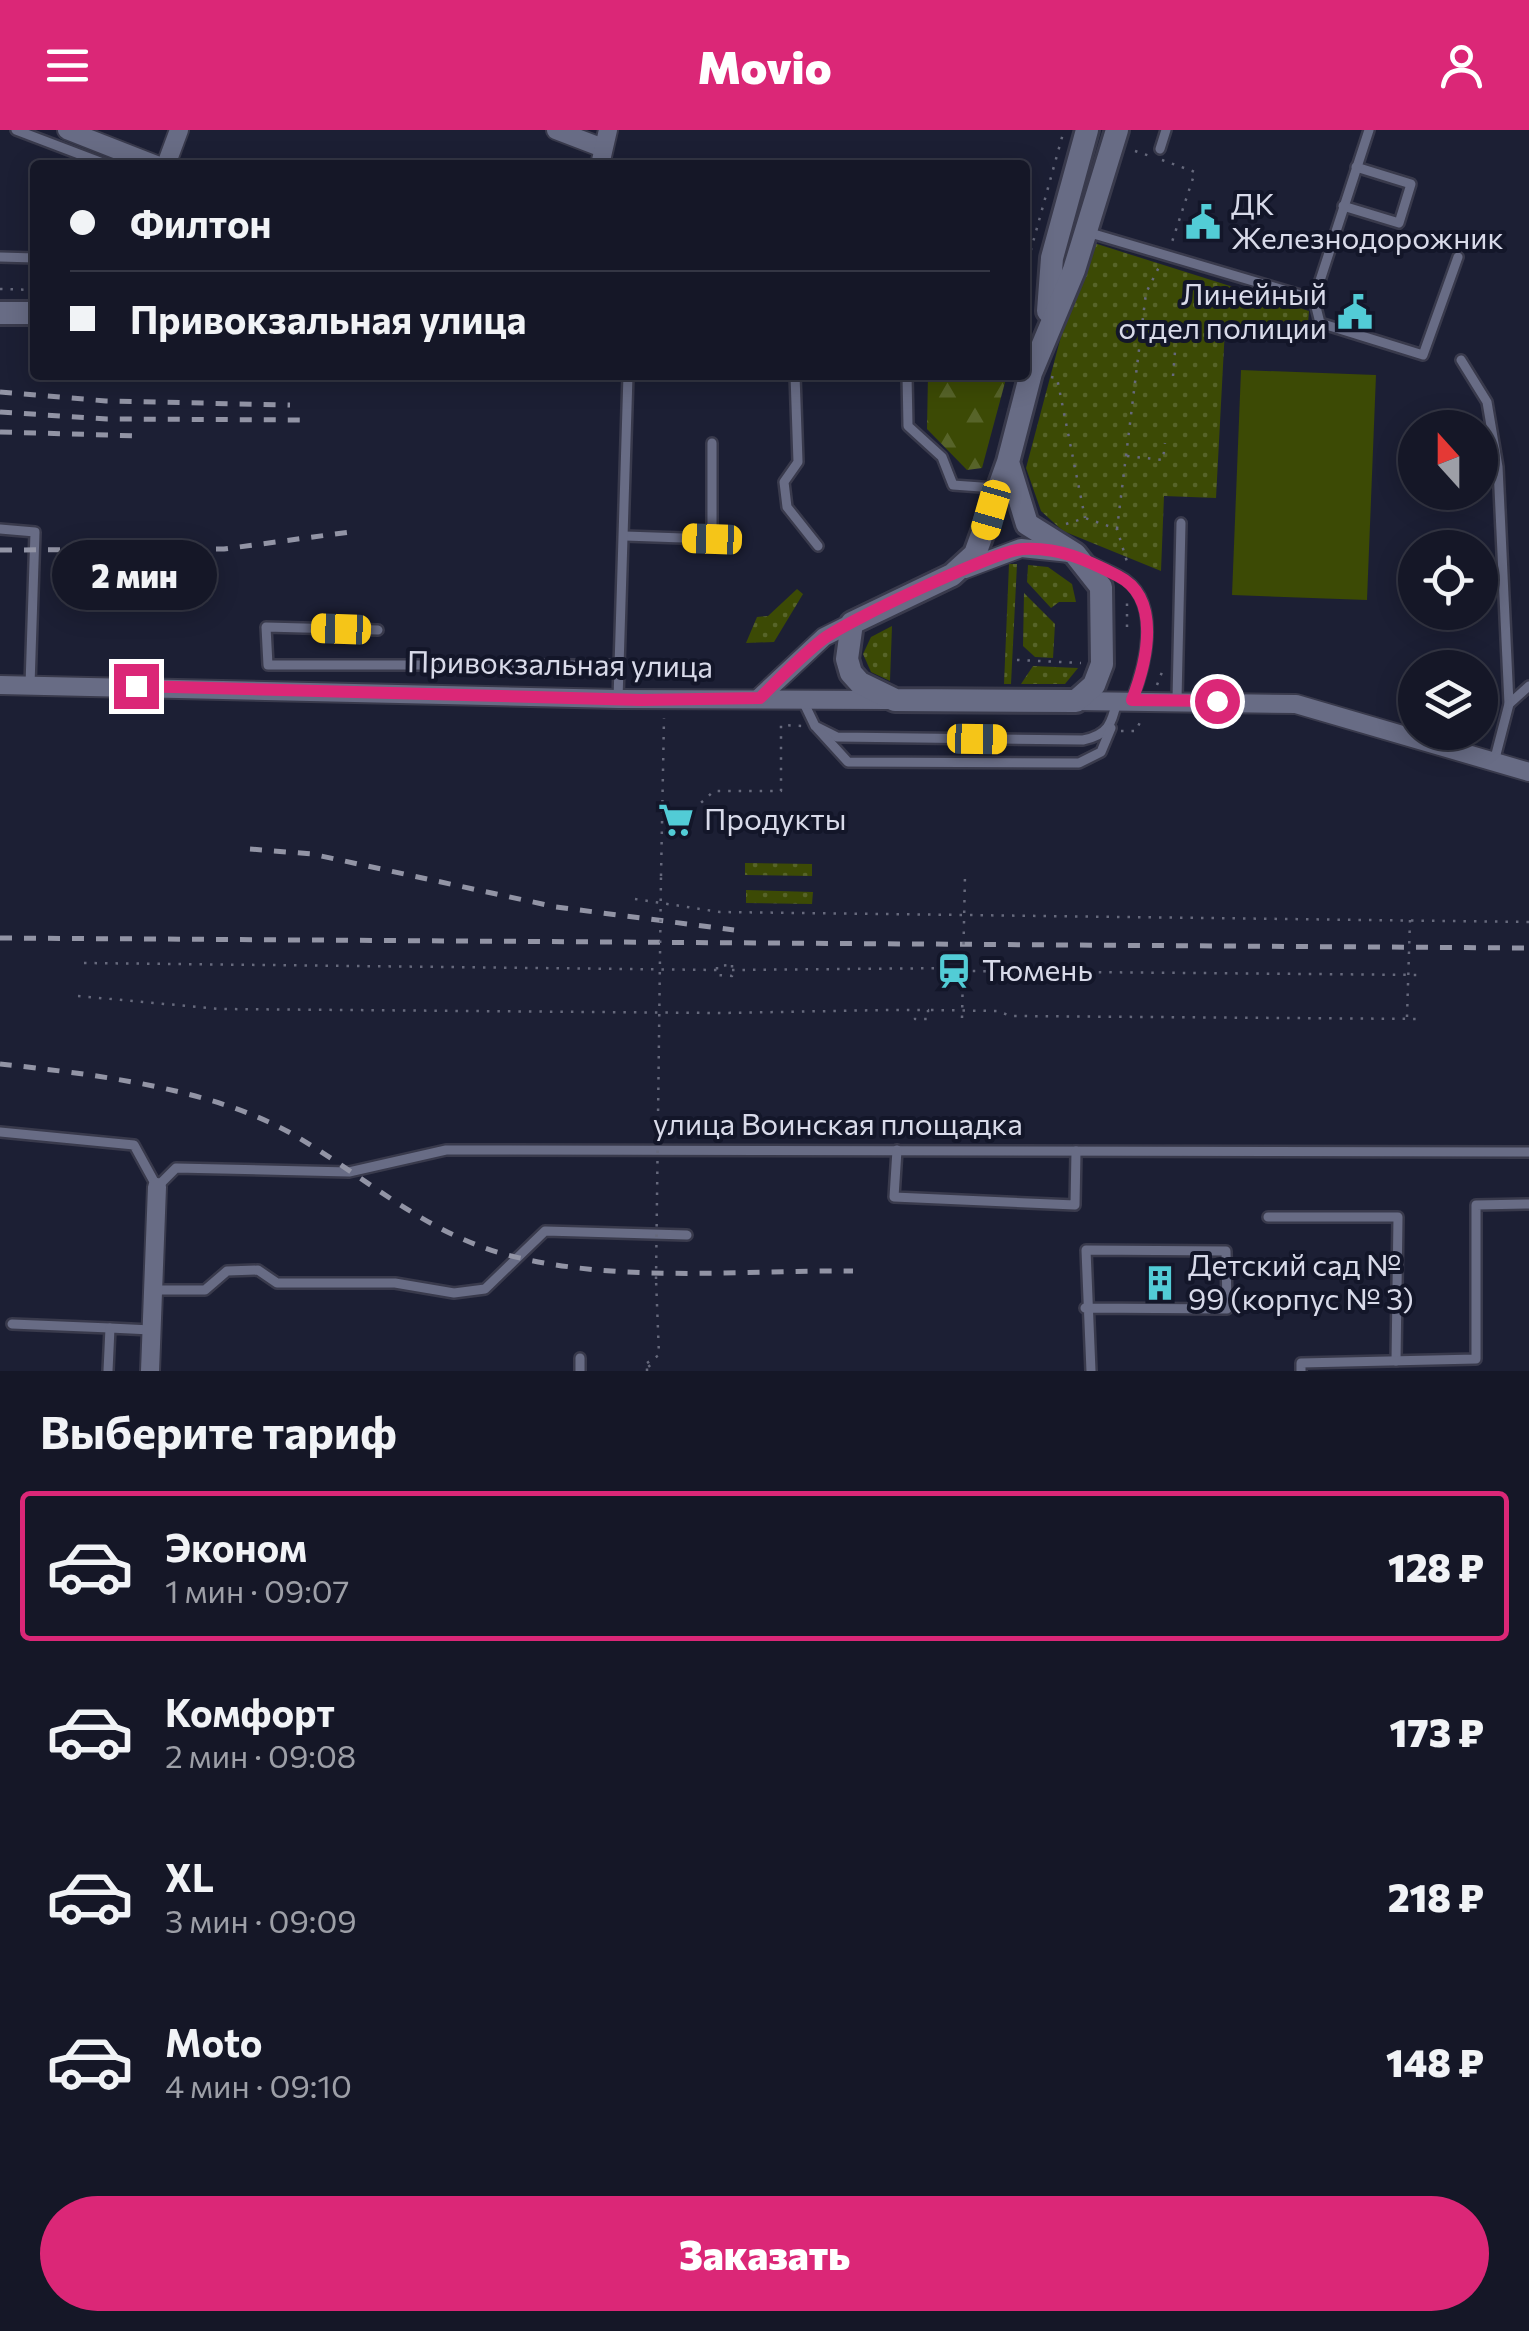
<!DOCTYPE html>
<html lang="ru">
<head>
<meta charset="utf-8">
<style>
	body { margin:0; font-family:Commissioner,sans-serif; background:#1e202f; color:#f1f3f6; height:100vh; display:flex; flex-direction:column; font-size:38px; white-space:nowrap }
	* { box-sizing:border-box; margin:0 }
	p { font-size:32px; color:#9d9fa7 }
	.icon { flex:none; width:55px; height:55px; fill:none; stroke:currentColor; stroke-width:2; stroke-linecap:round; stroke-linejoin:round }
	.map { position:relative; height:1241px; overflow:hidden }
	.drawer { display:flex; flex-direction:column; background:#151727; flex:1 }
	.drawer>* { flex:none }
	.guide { position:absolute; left:30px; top:30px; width:1000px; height:220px; border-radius:10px; box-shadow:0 5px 25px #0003,0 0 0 2px #343644; display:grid; align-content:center; height:220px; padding:0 40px; background:#151727 }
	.needle { width:65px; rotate:339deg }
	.tools { position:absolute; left:1398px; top:280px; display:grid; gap:20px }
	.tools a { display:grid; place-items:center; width:100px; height:100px; border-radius:50%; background:#151727; box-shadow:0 5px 25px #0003,0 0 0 2px #343644; font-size:50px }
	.end { position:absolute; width:45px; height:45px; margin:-22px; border:12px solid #db2777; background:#fff; box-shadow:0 0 0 5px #fff }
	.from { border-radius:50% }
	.bubble { position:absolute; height:70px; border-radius:35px; background:#151727; box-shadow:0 5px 25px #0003,0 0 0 2px #343644; font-size:32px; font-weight:800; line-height:70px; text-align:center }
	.car { position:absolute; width:30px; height:60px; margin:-30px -15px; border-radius:12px; box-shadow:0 0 8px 2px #0007; background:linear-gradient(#f5c518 24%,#345 0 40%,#f5c518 0 76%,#345 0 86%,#f5c518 0) }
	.guide b { display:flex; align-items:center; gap:35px; height:95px; font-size:38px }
	.guide b+b { border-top:2px solid #343644 }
	.guide i { width:25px; height:25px; background:#f1f3f6 }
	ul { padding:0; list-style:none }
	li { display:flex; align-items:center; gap:30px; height:150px; margin:0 20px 15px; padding:0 20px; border:5px solid transparent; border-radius:10px }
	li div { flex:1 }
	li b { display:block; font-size:38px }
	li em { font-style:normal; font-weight:800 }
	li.active { border-color:#db2777 }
	li>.icon { width:90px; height:90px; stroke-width:1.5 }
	h2 { padding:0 40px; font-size:45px; line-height:120px }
	.cta { display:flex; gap:20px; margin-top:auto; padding:20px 40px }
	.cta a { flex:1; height:115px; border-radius:60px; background:#db2777; color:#fff; font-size:40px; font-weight:800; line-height:115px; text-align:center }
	header { display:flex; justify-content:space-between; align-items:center; height:130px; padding:0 40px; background:#db2777; color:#fff; font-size:45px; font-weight:800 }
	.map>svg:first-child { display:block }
	.grass { fill:url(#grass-dots) }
	.forest { fill:url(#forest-firs) }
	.pitch { fill:#3c4a05 }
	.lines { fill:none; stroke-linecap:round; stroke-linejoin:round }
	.lane-casing { stroke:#393a4c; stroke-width:14 }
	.street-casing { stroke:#393a4c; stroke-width:22 }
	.secondary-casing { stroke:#393a4c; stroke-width:28 }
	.path { stroke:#66697c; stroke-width:2.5; stroke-dasharray:2.5 8; stroke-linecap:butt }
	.lane { stroke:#686c85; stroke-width:9 }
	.street { stroke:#686c85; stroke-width:18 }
	.secondary { stroke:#686c85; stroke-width:22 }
	.rail { stroke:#9294a5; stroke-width:5; stroke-dasharray:12 12; stroke-linecap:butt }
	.path-bridge { stroke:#66697c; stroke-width:2.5; stroke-dasharray:2.5 8; stroke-linecap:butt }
	.route { stroke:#db2777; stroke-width:12 }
	.labels { text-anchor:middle; stroke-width:8; stroke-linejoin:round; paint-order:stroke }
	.poi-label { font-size:30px; fill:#d8dae9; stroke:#131629; text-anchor:start }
	.street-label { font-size:30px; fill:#d8dae9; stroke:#131629 }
</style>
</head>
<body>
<header><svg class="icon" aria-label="menu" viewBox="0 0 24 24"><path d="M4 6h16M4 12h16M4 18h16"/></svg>Movio<svg class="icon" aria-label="person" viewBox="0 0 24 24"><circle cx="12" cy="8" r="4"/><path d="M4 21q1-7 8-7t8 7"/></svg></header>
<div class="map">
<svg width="1529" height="1241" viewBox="0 0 1529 1241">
	<defs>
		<pattern id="grass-dots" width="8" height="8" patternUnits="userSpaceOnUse" patternTransform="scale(2.5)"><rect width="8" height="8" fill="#3c4a05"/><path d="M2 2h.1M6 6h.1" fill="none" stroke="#576429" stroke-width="1.8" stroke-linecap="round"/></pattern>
		<pattern id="forest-firs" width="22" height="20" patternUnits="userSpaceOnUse" patternTransform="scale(2.5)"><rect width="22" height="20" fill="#3c4a05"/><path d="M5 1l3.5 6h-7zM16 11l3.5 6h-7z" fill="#576429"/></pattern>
	</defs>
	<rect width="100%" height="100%" fill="#1c1f34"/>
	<!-- grass -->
	<g class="grass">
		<path d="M1094,113L1309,181L1307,206L1225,198L1216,368L1164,366L1161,441L1063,401L1041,381L1026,338L1064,195Z"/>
		<path d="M1009,434H1017L1011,554H1004Z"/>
		<path d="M1028,435L1048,437L1072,454L1076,472H1059L1051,478L1027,452Z"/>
		<path d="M797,459L803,464L774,512L746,513L757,487L768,486Z"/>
		<path d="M1024,463L1055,494L1053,528L1035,527L1023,516Z"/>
		<path d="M892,496L890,551L871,542L863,524L871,507Z"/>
		<path d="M1033,536L1078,538L1065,554H1021Z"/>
		<path d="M745,733L812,734V746L745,745Z"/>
		<path d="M746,760L813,762L812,774L746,773Z"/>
	</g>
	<!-- forest -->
	<path class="forest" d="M928,245H1007L982,338L967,340L927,299Z"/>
	<!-- pitch -->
	<path class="pitch" d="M1241,240L1376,245L1367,470L1232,465Z"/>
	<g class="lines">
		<defs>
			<g id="lane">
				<path d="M16,0L108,35"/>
				<path d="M1160,19L1166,0"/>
				<path d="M1343,76L1399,93L1411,54L1356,37"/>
				<path d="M1087,102L1314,169L1320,193L1423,225L1458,127"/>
				<path d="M0,127L35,128"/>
				<path d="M1314,169L1369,0"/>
				<path d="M1461,230L1487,272L1498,337L1509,574L1494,632"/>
				<path d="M795,245L798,332L784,352L787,377L818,416"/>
				<path d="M907,245L908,296L942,327L953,355L995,358"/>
				<path d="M0,399L35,402L30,555"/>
				<path d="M625,406L712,409V313"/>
				<path d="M1091,432C1102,438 1116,443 1126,450C1161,476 1145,537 1132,569"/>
				<path d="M378,500L266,497L268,535H615"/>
				<path d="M618,569L628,245"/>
				<path d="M1177,569L1181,393"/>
				<path d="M803,571L815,596L837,607L1083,610C1108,605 1112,594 1117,570"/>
				<path d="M1509,574L1529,556"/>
				<path d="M817,598L848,632L1079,633L1101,622L1111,598"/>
				<path d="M0,1002L134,1015L157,1057L176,1038L349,1042L446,1020L1529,1022"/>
				<path d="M897,1020L894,1067L1075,1075L1076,1021"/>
				<path d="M1268,1087H1398L1396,1231"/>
				<path d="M153,1160H205L227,1141L258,1140L277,1153H395L454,1163L485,1159L545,1101L687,1105"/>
				<path d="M1085,1178L1227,1179L1226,1121L1086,1120L1091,1241"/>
				<path d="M12,1194L110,1198"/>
				<path d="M108,1241L110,1198L151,1200"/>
				<path d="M580,1241V1228"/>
				<path d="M1301,1241V1233L1476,1229V1075L1529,1074"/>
			</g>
			<g id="street">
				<path d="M67,0L156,35"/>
				<path d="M556,0L603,18"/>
				<path d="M166,35L179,0"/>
				<path d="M600,35L608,0"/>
				<path d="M965,439L1021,418L1070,423"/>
				<path d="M0,555L618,569L889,570"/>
				<path d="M760,567L824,507L852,493"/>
				<path d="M1076,571L1296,574L1529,642"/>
				<path d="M150,1241L157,1057"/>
			</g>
			<g id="secondary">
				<path d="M1048,181L1052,128L1087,0"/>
				<path d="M0,183H35"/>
				<path d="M1008,332L975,424L952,445L852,493L847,529L851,543L860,553L895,570L1076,571L1094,555L1102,534L1101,457L1075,424L1027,394L1008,332L1031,243L1074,140L1117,0"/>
			</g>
		</defs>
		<!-- lane casing -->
		<use href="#lane" class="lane-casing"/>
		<!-- street casing -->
		<use href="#street" class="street-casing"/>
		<!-- secondary casing -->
		<use href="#secondary" class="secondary-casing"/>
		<!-- path -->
		<g class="path">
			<path d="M1135,21L1150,26"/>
			<path d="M1162,30L1195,42L1171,115"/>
			<path d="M0,159L35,160"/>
			<path d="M1025,162L1027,134L1064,0"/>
			<path d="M1143,198L1174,202"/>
			<path d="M1173,246L1175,222"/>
			<path d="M1051,247L1057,248L1085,388"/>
			<path d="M1127,326L1163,330L1165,313"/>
			<path d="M1066,394L1085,388L1117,399L1128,435"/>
			<path d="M1117,399L1146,163L1160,135"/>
			<path d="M1127,497V473"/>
			<path d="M1017,530L1081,533"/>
			<path d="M1157,555L1162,542"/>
			<path d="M1121,601H1136L1141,590"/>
			<path d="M662,681L693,680L714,661H781V595L803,596"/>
			<path d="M661,746L664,588"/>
			<path d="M635,769L720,782L1529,792"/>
			<path d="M84,833L717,840"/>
			<path d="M732,835V846L717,845V836Z"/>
			<path d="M732,840L955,838L961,841L1424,845"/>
			<path d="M78,866L220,879L722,883L888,880H928V889H915V880"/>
			<path d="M931,880L997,881L1011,886L1423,889"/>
			<path d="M1407,887L1410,790"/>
			<path d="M647,1233L659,1225L656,1149"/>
			<path d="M647,1241V1233L653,1241"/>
		</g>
		<!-- lane -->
		<use href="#lane" class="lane"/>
		<!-- street -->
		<use href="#street" class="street"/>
		<!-- secondary -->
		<use href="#secondary" class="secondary"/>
		<!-- rail -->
		<g class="rail">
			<path d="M0,262L106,271L290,275"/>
			<path d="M0,282L107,289L307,290"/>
			<path d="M0,302L142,306"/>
			<path d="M0,420L224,419L350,402"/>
			<path d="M250,719L312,724L556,777L734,800"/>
			<path d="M0,808L1529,818"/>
			<path d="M0,934C92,944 213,958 294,1005C364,1046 424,1102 504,1124C615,1154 739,1140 853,1141"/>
		</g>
		<!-- path-bridge -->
		<g class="path-bridge">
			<path d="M962,888L965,745"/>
			<path d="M656,1149L661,746"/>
		</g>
	</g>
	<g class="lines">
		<!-- route -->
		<path class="route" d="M136,556L641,570L760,568C780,548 800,527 822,510C844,492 997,420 1023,419C1059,417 1087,430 1118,446C1162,468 1147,532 1132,570L1217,571"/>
	</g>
	<!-- icons -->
	<defs>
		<symbol id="civic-bare" viewBox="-9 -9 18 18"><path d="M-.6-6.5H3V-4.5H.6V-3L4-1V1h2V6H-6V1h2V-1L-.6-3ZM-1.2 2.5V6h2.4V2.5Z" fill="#52ccd6" stroke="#131629" stroke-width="2.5" paint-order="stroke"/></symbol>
		<symbol id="supermarket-bare" viewBox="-9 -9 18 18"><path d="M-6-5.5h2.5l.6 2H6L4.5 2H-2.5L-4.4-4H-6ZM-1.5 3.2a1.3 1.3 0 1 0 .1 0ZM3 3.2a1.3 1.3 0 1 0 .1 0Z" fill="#52ccd6" stroke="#131629" stroke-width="2.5" paint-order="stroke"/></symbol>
		<symbol id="station-bare" viewBox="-9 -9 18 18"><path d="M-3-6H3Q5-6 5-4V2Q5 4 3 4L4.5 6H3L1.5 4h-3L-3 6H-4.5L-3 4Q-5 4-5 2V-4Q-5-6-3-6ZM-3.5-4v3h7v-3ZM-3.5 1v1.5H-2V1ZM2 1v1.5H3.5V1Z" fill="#52ccd6" stroke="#131629" stroke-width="2.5" paint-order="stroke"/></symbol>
		<symbol id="building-bare" viewBox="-9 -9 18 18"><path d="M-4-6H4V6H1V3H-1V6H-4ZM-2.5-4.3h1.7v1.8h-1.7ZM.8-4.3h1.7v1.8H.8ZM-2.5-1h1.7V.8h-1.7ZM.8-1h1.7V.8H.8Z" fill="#52ccd6" stroke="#131629" stroke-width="2.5" paint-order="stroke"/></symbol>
	</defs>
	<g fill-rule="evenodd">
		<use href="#civic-bare" x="1178" y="67" width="50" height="50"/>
		<use href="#civic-bare" x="1330" y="157" width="50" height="50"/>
		<use href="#supermarket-bare" x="651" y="665" width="50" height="50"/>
		<use href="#station-bare" x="929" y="816" width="50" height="50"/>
		<use href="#building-bare" x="1135" y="1128" width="50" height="50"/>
	</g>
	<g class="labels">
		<!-- poi labels -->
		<g class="poi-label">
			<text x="1231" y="85">ДК<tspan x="1231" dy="34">Железнодорожник</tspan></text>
			<text x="1327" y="175" text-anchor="end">Линейный<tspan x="1327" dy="34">отдел полиции</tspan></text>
			<text x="704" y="700">Продукты</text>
			<text x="982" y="851">Тюмень</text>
			<text x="1188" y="1146">Детский сад №<tspan x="1188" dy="34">99 (корпус № 3)</tspan></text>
		</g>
		<!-- street labels -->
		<g class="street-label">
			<text transform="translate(560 535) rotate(1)" y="10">Привокзальная улица</text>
			<text x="838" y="1005">улица Воинская площадка</text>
		</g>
	</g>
</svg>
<div class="tools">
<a><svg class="needle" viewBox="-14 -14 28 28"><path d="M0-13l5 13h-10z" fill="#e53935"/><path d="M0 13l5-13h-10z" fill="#9d9fa7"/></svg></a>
<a><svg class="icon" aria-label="locate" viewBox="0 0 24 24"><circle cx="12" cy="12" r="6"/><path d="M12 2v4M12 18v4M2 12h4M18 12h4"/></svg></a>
<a><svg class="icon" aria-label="layers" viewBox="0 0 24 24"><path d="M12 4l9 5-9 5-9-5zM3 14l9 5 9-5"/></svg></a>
</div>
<i class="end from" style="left:1217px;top:571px"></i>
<i class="end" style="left:136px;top:556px"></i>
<div class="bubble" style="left:52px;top:410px;width:165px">2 мин</div>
<i class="car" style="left:991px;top:380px;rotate:196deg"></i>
<i class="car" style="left:712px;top:409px;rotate:272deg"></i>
<i class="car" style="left:341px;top:499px;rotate:272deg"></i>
<i class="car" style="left:977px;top:609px;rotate:91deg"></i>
<div class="guide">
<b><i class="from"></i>Филтон</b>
<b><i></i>Привокзальная улица</b>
</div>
</div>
<section class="drawer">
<h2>Выберите тариф</h2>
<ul>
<li class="active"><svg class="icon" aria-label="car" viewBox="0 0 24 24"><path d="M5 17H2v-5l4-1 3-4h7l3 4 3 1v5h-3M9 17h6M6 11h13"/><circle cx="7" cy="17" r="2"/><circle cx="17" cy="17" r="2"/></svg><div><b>Эконом</b><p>1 мин · 09:07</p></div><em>128 ₽</em></li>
<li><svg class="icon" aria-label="car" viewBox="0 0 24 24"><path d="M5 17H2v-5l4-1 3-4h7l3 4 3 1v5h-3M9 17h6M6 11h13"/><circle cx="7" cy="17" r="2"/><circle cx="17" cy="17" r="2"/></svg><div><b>Комфорт</b><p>2 мин · 09:08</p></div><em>173 ₽</em></li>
<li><svg class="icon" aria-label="car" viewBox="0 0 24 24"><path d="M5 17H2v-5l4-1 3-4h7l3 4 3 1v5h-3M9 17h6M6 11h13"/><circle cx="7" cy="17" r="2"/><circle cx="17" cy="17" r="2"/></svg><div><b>XL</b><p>3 мин · 09:09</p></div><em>218 ₽</em></li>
<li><svg class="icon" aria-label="car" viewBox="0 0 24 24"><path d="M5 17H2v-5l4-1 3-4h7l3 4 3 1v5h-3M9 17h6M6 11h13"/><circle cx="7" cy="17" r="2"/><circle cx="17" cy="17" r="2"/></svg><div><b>Moto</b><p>4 мин · 09:10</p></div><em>148 ₽</em></li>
</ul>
<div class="cta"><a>Заказать</a></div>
</section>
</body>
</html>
